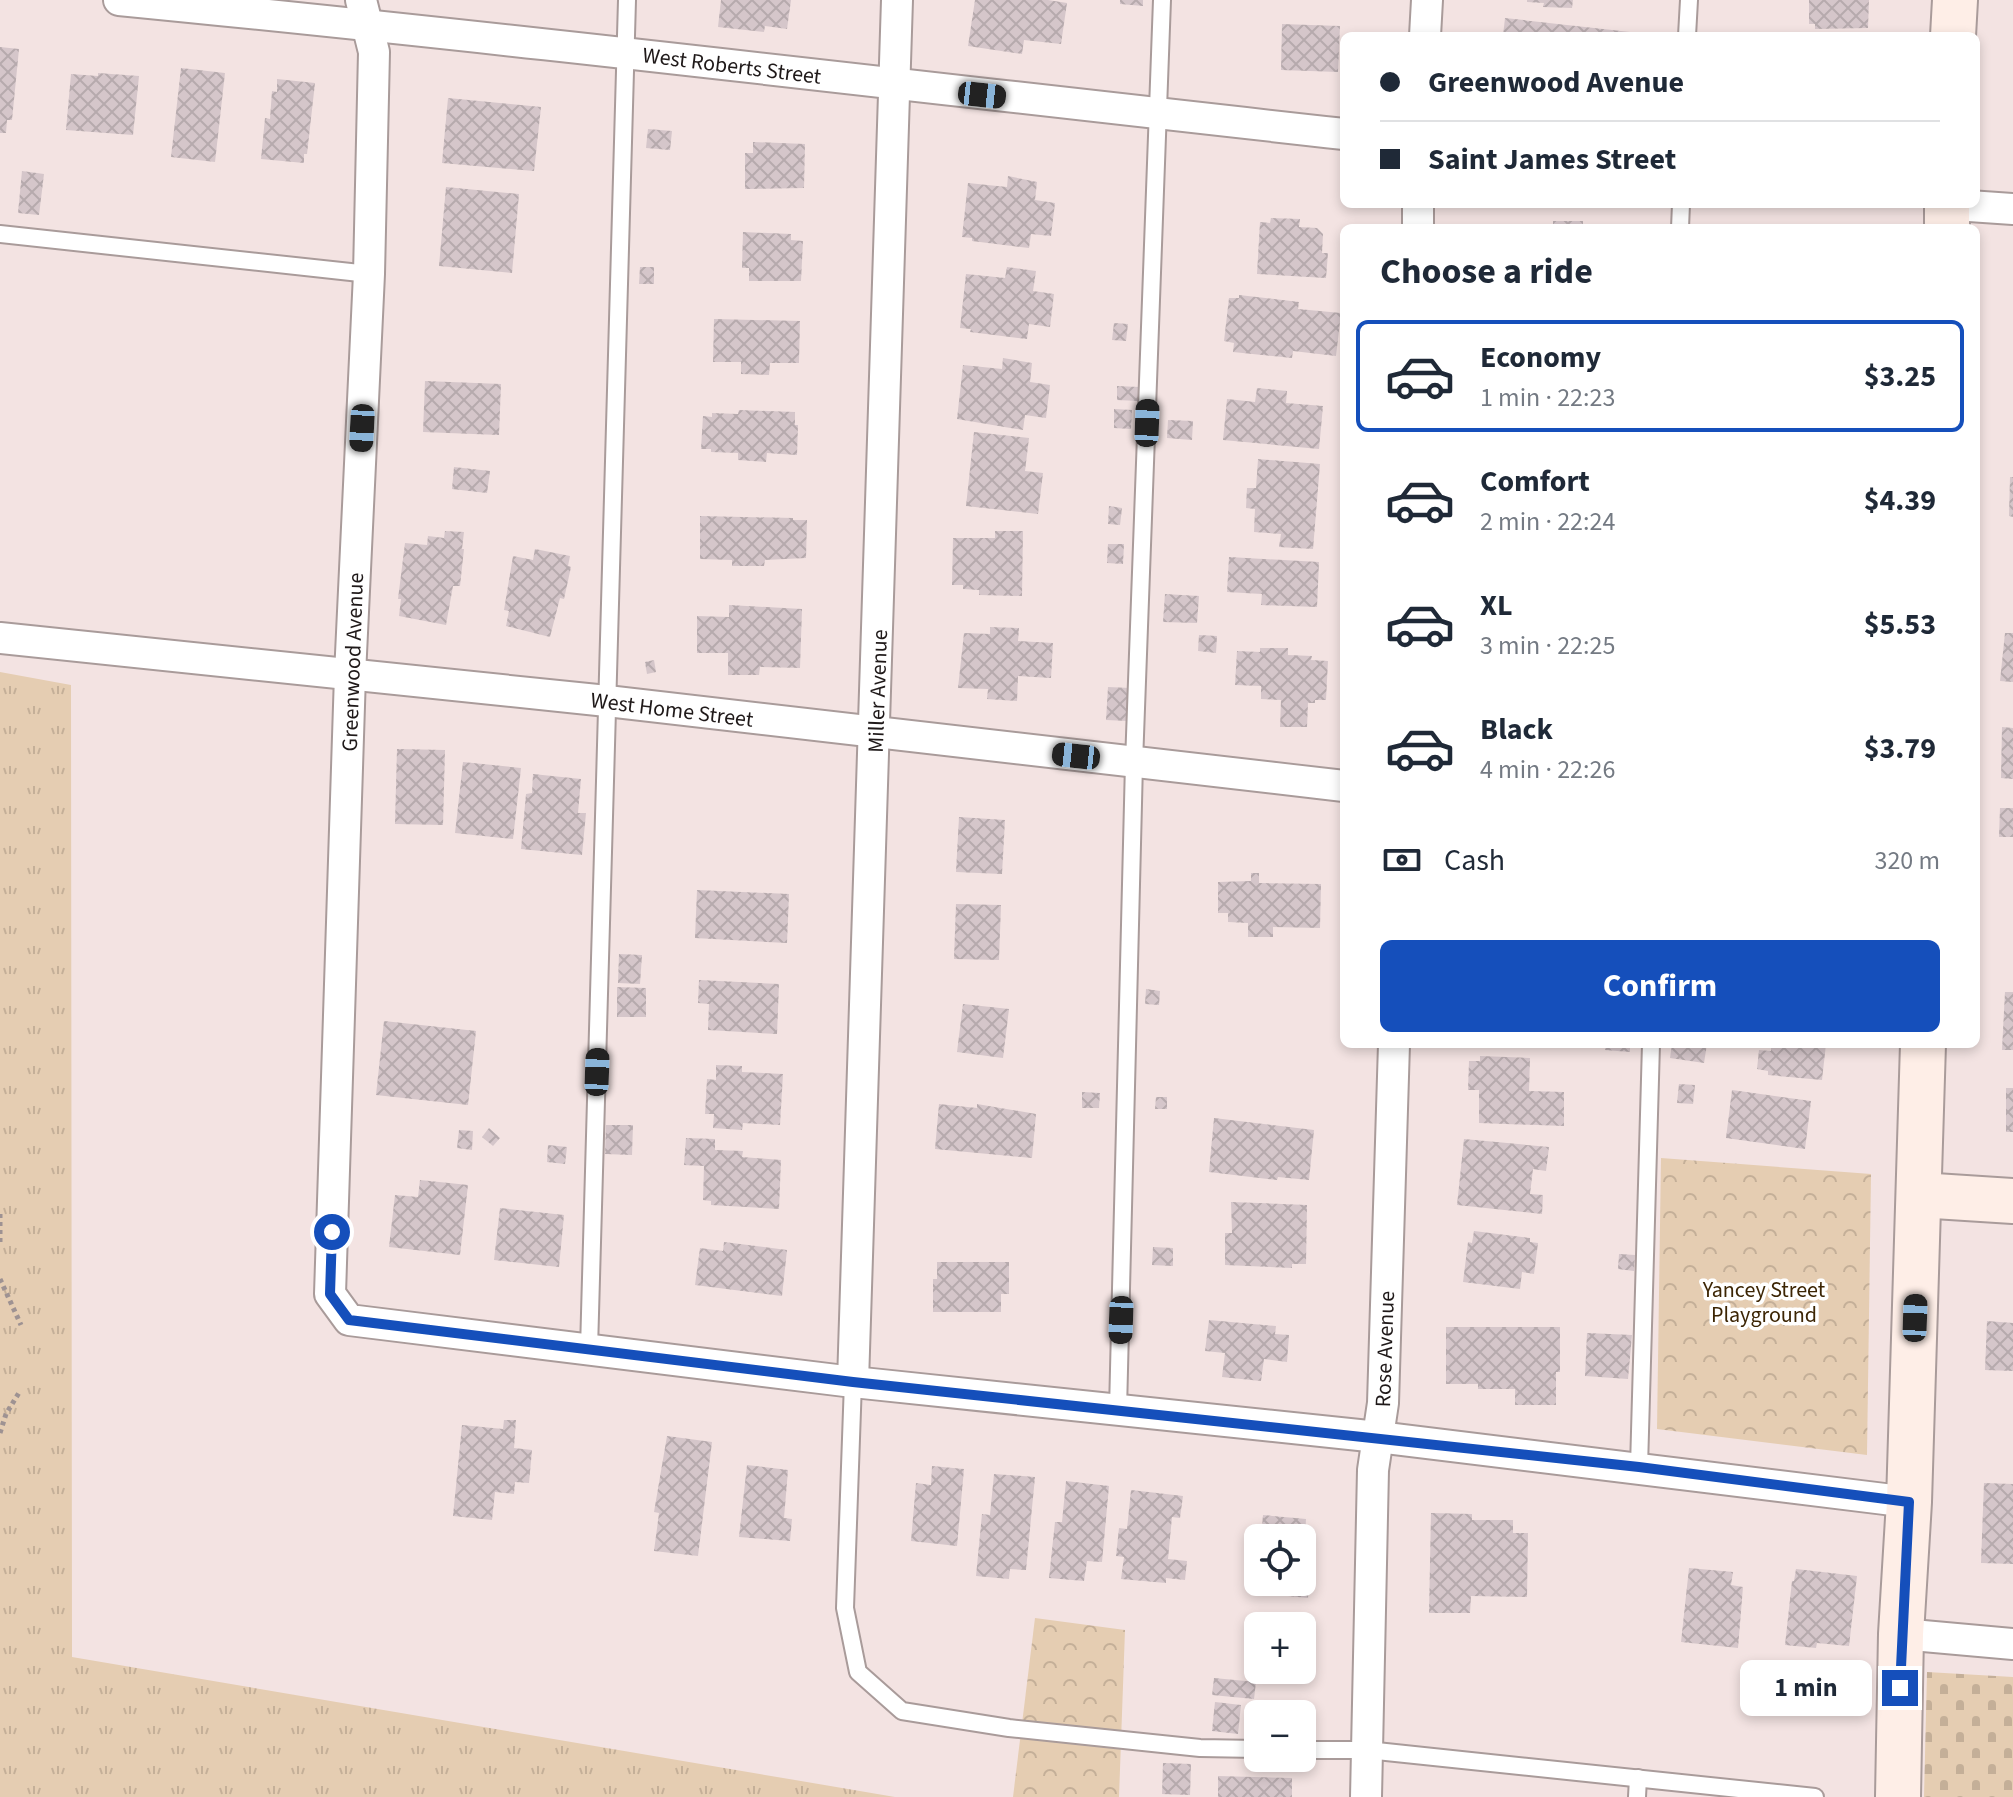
<!DOCTYPE html>
<html lang="en">
<head>
<meta charset="utf-8">
<style>
	body { margin:0; font-family:"Source Sans 3",sans-serif; background:#f6f6f7; color:#1f2937; height:100vh; display:flex; flex-direction:column; font-size:30px; white-space:nowrap }
	* { box-sizing:border-box; margin:0 }
	p { font-size:26px; color:#747a83 }
	.icon { flex:none; width:44px; height:44px; fill:none; stroke:currentColor; stroke-width:2; stroke-linecap:round; stroke-linejoin:round }
	.map { position:relative; flex:1; overflow:hidden }
	.side { position:absolute; left:1340px; top:224px; width:640px; height:824px; display:flex; flex-direction:column; background:#fff; border-radius:12px; box-shadow:0 4px 12px #0003 }
	.side>* { flex:none }
	.banner { position:absolute; left:1340px; top:32px; width:640px; height:176px; border-radius:12px; box-shadow:0 4px 12px #0003; display:grid; align-content:center; height:176px; padding:0 40px; background:#fff }
	.buttons { position:absolute; left:1244px; top:1524px; display:grid; gap:16px }
	.buttons a { display:grid; place-items:center; width:72px; height:72px; border-radius:12px; background:#fff; box-shadow:0 4px 12px #0003; font-size:40px }
	.end { position:absolute; width:36px; height:36px; margin:-18px; border:10px solid #154fbb; background:#fff; box-shadow:0 0 0 4px #fff }
	.from { border-radius:50% }
	.bubble { position:absolute; height:56px; border-radius:12px; background:#fff; box-shadow:0 4px 12px #0003; font-size:26px; font-weight:700; line-height:56px; text-align:center }
	.car { position:absolute; width:24px; height:48px; margin:-24px -12px; border-radius:10px; box-shadow:0 0 6px 2px #0007; background:linear-gradient(#222 24%,#8ab4d8 0 40%,#222 0 76%,#8ab4d8 0 86%,#222 0) }
	.banner b { display:flex; align-items:center; gap:28px; height:76px; font-size:30px }
	.banner b+b { border-top:2px solid #e0e1e3 }
	.banner i { width:20px; height:20px; background:#1f2937 }
	ul { padding:0; list-style:none }
	li { display:flex; align-items:center; gap:24px; height:112px; margin:0 16px 12px; padding:0 24px; border:4px solid transparent; border-radius:12px }
	li div { flex:1 }
	li b { display:block; font-size:30px }
	li em { font-style:normal; font-weight:700 }
	li.current { border-color:#154fbb }
	li>.icon { width:72px; height:72px; stroke-width:1.5 }
	h2 { padding:0 40px; font-size:36px; line-height:96px }
	.pay { display:flex; align-items:center; gap:20px; height:88px; padding:0 40px; font-size:30px }
	.pay p { margin-inline-start:auto }
	.primary-button { display:flex; gap:16px; margin-top:auto; padding:16px 40px }
	.primary-button a { flex:1; height:92px; border-radius:12px; background:#154fbb; color:#fff; font-size:32px; font-weight:700; line-height:92px; text-align:center }
	.map>svg:first-child { display:block }
	.grass { fill:url(#grass-tufts) }
	.forest { fill:url(#forest-crowns) }
	.cemetery { fill:url(#cemetery-stones) }
	.building { fill:url(#building-cross-hatch) }
	.lines { fill:none; stroke-linecap:round; stroke-linejoin:round }
	.lane-casing { stroke:#a99b9a; stroke-width:20 }
	.street-casing { stroke:#a99b9a; stroke-width:34 }
	.secondary-casing { stroke:#a99b9a; stroke-width:48 }
	.path { stroke:#9e9292; stroke-width:5; stroke-dasharray:4 4; stroke-linecap:butt }
	.lane { stroke:#fff; stroke-width:16 }
	.street { stroke:#fff; stroke-width:30 }
	.secondary { stroke:#feeee7; stroke-width:44 }
	.route { stroke:#154fbb; stroke-width:10 }
	.labels { text-anchor:middle; stroke-width:7; stroke-linejoin:round; paint-order:stroke }
	.street-label { font-size:22px; fill:#1f1919; stroke:#fff }
	.park-label { font-size:22px; fill:#3c2504; stroke:#fff }
</style>
</head>
<body>
<div class="map">
<svg width="2013" height="1797" viewBox="0 0 2013 1797">
	<defs>
		<pattern id="grass-tufts" width="24" height="20" patternUnits="userSpaceOnUse" patternTransform="scale(2)"><rect width="24" height="20" fill="#e5cdb2"/><path d="M3 7l-1-3M5 7V3M7 7l1-3M15 17l-1-3M17 17v-4M19 17l1-3" fill="none" stroke="#c4af98"/></pattern>
		<pattern id="forest-crowns" width="20" height="18" patternUnits="userSpaceOnUse" patternTransform="scale(2)"><rect width="20" height="18" fill="#e5cdb2"/><path d="M2 6a3 3 0 1 1 6 0M12 15a3 3 0 1 1 6 0" fill="none" stroke="#c4af98"/></pattern>
		<pattern id="cemetery-stones" width="16" height="16" patternUnits="userSpaceOnUse" patternTransform="scale(2)"><rect width="16" height="16" fill="#e5cdb2"/><path d="M2 7V4a2 2 0 0 1 4 0v3zM10 15v-3a2 2 0 0 1 4 0v3z" fill="#c4af98"/></pattern>
		<pattern id="building-cross-hatch" width="8" height="8" patternUnits="userSpaceOnUse" patternTransform="scale(2)"><rect width="8" height="8" fill="#d5c6ca"/><path d="M0 0l8 8M0 8l8-8" fill="none" stroke="#b6aaad"/></pattern>
	</defs>
	<rect width="100%" height="100%" fill="#f3e3e2"/>
	<!-- grass -->
	<path class="grass" d="M0,672L71,685L72,1657L895,1797H0Z"/>
	<!-- forest -->
	<g class="forest">
		<path d="M1661,1158L1871,1174L1867,1455L1657,1429Z"/>
		<path d="M1035,1618L1125,1630L1119,1797H1013Z"/>
	</g>
	<!-- cemetery -->
	<path class="cemetery" d="M1927,1672L2013,1677V1797H1924Z"/>
	<!-- building -->
	<g class="building">
		<path d="M721,0H791L787,29L765,26L764,32L718,27Z"/>
		<path d="M975,0H1048L1067,3L1061,44L1024,40L1022,54L968,46Z"/>
		<path d="M1120,0H1143V6L1120,4Z"/>
		<path d="M1527,0H1573L1572,8L1543,7L1544,3L1527,2Z"/>
		<path d="M1809,0H1869L1868,28L1815,29V24H1809Z"/>
		<path d="M1505,18L1630,32L1629,36H1503Z"/>
		<path d="M1282,24L1340,26L1338,72L1281,70Z"/>
		<path d="M0,47L19,49L12,120H7L6,133H0Z"/>
		<path d="M181,68L225,73L215,162L171,157Z"/>
		<path d="M98,73L139,76L133,135L66,130L71,74L98,76Z"/>
		<path d="M277,79L315,83L307,154H304V163L261,159L265,118L270,119L272,91L277,92Z"/>
		<path d="M448,98L541,107L534,171L442,163Z"/>
		<path d="M648,129L672,131L670,150L646,148Z"/>
		<path d="M753,142L805,144L804,188L745,189V153H753Z"/>
		<path d="M22,171L44,174L39,215L18,213Z"/>
		<path d="M1008,176L1037,182L1035,200L1055,203L1051,236L1031,234L1029,248L972,241V238L962,237L968,183L1007,187Z"/>
		<path d="M446,187L519,194L512,273L439,266Z"/>
		<path d="M1271,218L1300,219L1299,227L1317,228L1323,234L1322,253H1328L1326,278L1257,274L1260,222L1270,223Z"/>
		<rect x="1553" y="221" width="30" height="7"/>
		<path d="M743,232L791,234V240L803,241L801,281H749V268H742Z"/>
		<path d="M640,267H654V284H639Z"/>
		<path d="M1007,267L1036,271L1033,291L1054,294L1050,327L1029,324L1027,339L970,332L971,329L960,328L966,274L1005,278Z"/>
		<path d="M1239,295L1299,302L1298,309L1341,313L1336,356L1293,351L1292,358L1233,352L1234,343L1224,341L1229,298H1239Z"/>
		<path d="M714,319L800,321L799,363H770L769,375L741,374V362H713Z"/>
		<path d="M1114,323L1128,324L1126,341L1112,340Z"/>
		<path d="M1003,358L1032,363L1030,382L1050,385L1046,418L1025,415L1023,430L957,419L963,365L1002,369Z"/>
		<path d="M425,381L501,384L499,435L423,432Z"/>
		<path d="M1117,386L1139,387V401L1117,400Z"/>
		<path d="M1257,388L1287,391L1286,403L1323,406L1319,449L1223,440L1227,399L1255,402Z"/>
		<path d="M1114,409L1132,410L1131,429L1114,428Z"/>
		<path d="M739,410L795,412V425H798L797,455L767,453L766,462L738,460V453L711,452V449H701L703,416L712,417V413L738,414Z"/>
		<path d="M1168,420L1193,421L1192,440L1167,438Z"/>
		<path d="M974,432L1029,438L1025,471L1043,473L1038,514L966,506Z"/>
		<path d="M1258,459L1320,464L1313,549L1279,547L1281,534L1254,532L1255,509L1246,508L1247,488H1256Z"/>
		<path d="M454,467L490,471L487,493L452,489Z"/>
		<path d="M2010,477H2013V517L2009,516Z"/>
		<path d="M1109,506L1122,508L1120,525L1108,524Z"/>
		<path d="M700,516L793,518V520H807L806,558L765,560L764,566H732V560L700,559Z"/>
		<path d="M445,531L464,532L462,549H464L460,586H453L446,625L399,616L401,599H398L405,543L427,545L428,536L444,538Z"/>
		<path d="M995,531H1023L1022,596L979,595V590L963,589V585H952L953,538H995Z"/>
		<path d="M1108,544H1124L1123,564L1107,563Z"/>
		<path d="M535,549L570,556L568,566L571,567L564,599L560,598L550,637L506,626L509,611L504,610L513,556L533,560Z"/>
		<path d="M1229,557L1319,562L1317,607L1261,605L1262,594L1227,592Z"/>
		<path d="M1165,594L1199,596L1197,623L1163,622Z"/>
		<path d="M729,605L802,609L800,668L760,667L759,675H728V653H697V616L729,617Z"/>
		<path d="M990,627L1019,628L1018,641L1053,643L1051,678L1018,676L1017,701L987,699L988,689L958,688L964,633L990,634Z"/>
		<path d="M2005,633H2013V682L2000,681Z"/>
		<path d="M1199,635L1217,636L1216,653L1198,651Z"/>
		<path d="M1260,648H1288V655L1312,656L1311,660L1328,661L1326,700H1315V703H1308L1307,727H1280L1281,700L1261,699V686L1235,685L1237,651L1260,652Z"/>
		<path d="M654,660L656,672L647,674L645,662Z"/>
		<path d="M1108,687L1130,688L1128,721L1106,720Z"/>
		<path d="M2002,727L2013,728V779L2001,778Z"/>
		<path d="M397,749L445,750L443,825L395,824Z"/>
		<path d="M463,762L521,768L513,839L455,833Z"/>
		<path d="M533,774L581,779L578,813H586L582,855L521,849L526,794L532,793Z"/>
		<path d="M2000,808H2013V837H1999Z"/>
		<path d="M959,817L1005,820L1002,874L956,872Z"/>
		<path d="M1251,873H1259V883L1321,884L1320,928L1273,927V937H1248V923L1228,922V913H1218V882L1251,881Z"/>
		<path d="M697,890L789,894L787,943L695,938Z"/>
		<path d="M956,904L1001,905L999,960L954,959Z"/>
		<path d="M619,954L642,955L640,984L618,983Z"/>
		<path d="M699,980L779,984L777,1034L708,1030L709,1004L698,1003Z"/>
		<path d="M617,987L646,988V1017H617Z"/>
		<path d="M1146,989L1160,991L1159,1005L1145,1004Z"/>
		<path d="M2005,992H2013V1050H2002Z"/>
		<path d="M963,1004L1009,1009L1003,1058L957,1052Z"/>
		<path d="M384,1021L476,1031L468,1105L376,1095Z"/>
		<path d="M1606,1044H1630V1052L1605,1050Z"/>
		<path d="M1672,1044H1707L1704,1063L1670,1058Z"/>
		<path d="M1771,1044H1826L1822,1080L1768,1075V1071L1757,1069L1759,1050L1771,1051Z"/>
		<path d="M1480,1056L1530,1058L1529,1091L1564,1092V1126L1479,1123V1090H1468L1469,1061H1480Z"/>
		<path d="M716,1065L742,1066V1072L783,1074L780,1125L743,1123L742,1130L713,1128L714,1114H705L707,1079L716,1080Z"/>
		<path d="M1679,1084L1695,1085L1693,1104L1677,1103Z"/>
		<rect x="2006" y="1088" width="7" height="44"/>
		<path d="M1732,1090L1811,1101L1805,1149L1726,1138Z"/>
		<path d="M1082,1092L1100,1093L1099,1108H1082Z"/>
		<path d="M1156,1097H1167V1109H1155Z"/>
		<path d="M939,1104L977,1108V1104L1036,1114L1032,1158L935,1149Z"/>
		<path d="M1214,1118L1314,1130L1309,1180L1278,1177L1277,1180L1209,1172Z"/>
		<path d="M606,1125H633L632,1155L605,1154Z"/>
		<path d="M489,1128L500,1138L493,1146L482,1137Z"/>
		<path d="M459,1130L473,1131L472,1150L457,1148Z"/>
		<path d="M686,1138L715,1139V1150L743,1151L742,1157L781,1160L779,1209L711,1205V1201L703,1200L704,1166L684,1165Z"/>
		<path d="M1464,1139L1549,1147L1546,1171L1533,1169L1530,1194L1543,1195L1542,1214L1457,1205Z"/>
		<path d="M548,1145L567,1147L565,1164L547,1162Z"/>
		<path d="M420,1180L468,1185L460,1255L389,1247L395,1195L418,1197Z"/>
		<path d="M1231,1202L1307,1205L1306,1264H1292V1268L1225,1265V1233H1232Z"/>
		<path d="M500,1208L564,1215L559,1267L494,1260Z"/>
		<path d="M1474,1231L1530,1238V1242L1538,1243L1534,1274L1522,1272L1520,1289L1463,1282L1468,1242L1472,1243Z"/>
		<path d="M724,1242L787,1250L782,1296L695,1285L700,1248L723,1251Z"/>
		<path d="M1153,1247L1173,1248V1266L1152,1265Z"/>
		<path d="M1619,1254L1635,1255L1634,1271L1618,1269Z"/>
		<path d="M937,1262H1009V1294H1001V1312H933V1279H937Z"/>
		<path d="M1209,1320L1276,1326L1275,1334L1289,1335L1287,1362L1264,1359L1261,1381L1222,1377L1225,1353L1205,1351Z"/>
		<path d="M1987,1321L2013,1323V1371L1985,1370Z"/>
		<path d="M1446,1327H1560V1372H1556V1405H1515V1389H1478V1384H1446Z"/>
		<path d="M1587,1333L1632,1335L1628,1379L1585,1376Z"/>
		<path d="M504,1420H516L514,1448L532,1450L529,1483L515,1482L514,1494L495,1492L492,1520L453,1516L462,1425L503,1429Z"/>
		<path d="M667,1436L712,1442L698,1556L654,1551L659,1513L654,1512Z"/>
		<path d="M747,1465L788,1470L784,1518L792,1519L790,1541L739,1537Z"/>
		<path d="M932,1466L964,1469L957,1546L911,1541L916,1483L931,1485Z"/>
		<path d="M994,1474L1035,1477L1026,1570L1010,1569L1009,1579L976,1576L982,1514L990,1515Z"/>
		<path d="M1066,1481L1109,1486L1102,1562L1087,1561L1084,1581L1049,1578L1055,1522H1062Z"/>
		<path d="M1984,1483L2013,1484V1564L1981,1563Z"/>
		<path d="M1131,1490L1183,1496L1180,1518L1172,1517L1168,1559L1187,1561L1185,1580L1166,1578V1583L1121,1579L1124,1557L1116,1556L1119,1528L1127,1529Z"/>
		<path d="M1431,1513L1472,1514V1520H1513V1533H1528L1527,1597L1471,1596L1470,1613H1429Z"/>
		<path d="M1263,1515L1306,1519L1305,1538H1261Z"/>
		<path d="M1302,1546L1313,1547L1308,1598L1256,1593L1257,1582H1302Z"/>
		<path d="M1689,1568L1733,1572L1731,1585L1743,1587L1738,1648L1681,1642Z"/>
		<path d="M1796,1569L1857,1576L1849,1646L1817,1643L1816,1648L1785,1645L1792,1581H1794Z"/>
		<path d="M1214,1678L1256,1682L1254,1699L1212,1695Z"/>
		<path d="M1215,1702L1241,1705L1238,1734L1212,1731Z"/>
		<path d="M1163,1763L1191,1764L1190,1795L1162,1794Z"/>
		<path d="M1218,1776L1292,1778V1797H1218Z"/>
	</g>
	<g class="lines">
		<defs>
			<g id="lane">
				<path d="M1687,36L1689,0"/>
				<path d="M1680,228L1681,204"/>
				<path d="M0,234L369,274"/>
				<path d="M589,1349L627,0"/>
				<path d="M853,1382L845,1608L858,1672L902,1711L1009,1728L1200,1748L1258,1749"/>
				<path d="M1118,1410L1134,763L1162,0"/>
				<path d="M1639,1467L1651,1044"/>
				<path d="M1302,1750H1367L1815,1797"/>
				<path d="M1637,1797L1638,1778"/>
			</g>
			<g id="street">
				<path d="M119,0C528,40 936,89 1344,134"/>
				<path d="M361,0L374,52L369,274L350,675L330,1294L349,1320L853,1382L1378,1437L1909,1502"/>
				<path d="M1425,36L1427,0"/>
				<path d="M1940,204L2013,209"/>
				<path d="M1418,228V204"/>
				<path d="M0,638L607,701L1344,786"/>
				<path d="M853,1382L897,0"/>
				<path d="M1901,1634L2013,1644"/>
				<path d="M1366,1797L1373,1470L1383,1403L1394,1044"/>
			</g>
			<g id="secondary">
				<path d="M1953,36L1955,0"/>
				<path d="M1947,228V204"/>
				<path d="M1919,1195L2013,1201"/>
				<path d="M1898,1797L1901,1634L1909,1502L1923,1044"/>
			</g>
		</defs>
		<!-- lane casing -->
		<use href="#lane" class="lane-casing"/>
		<!-- street casing -->
		<use href="#street" class="street-casing"/>
		<!-- secondary casing -->
		<use href="#secondary" class="secondary-casing"/>
		<!-- path -->
		<g class="path">
			<path d="M0,1214V1243"/>
			<path d="M0,1279L21,1325"/>
			<path d="M0,1433L6,1414L20,1391"/>
		</g>
		<!-- lane -->
		<use href="#lane" class="lane"/>
		<!-- street -->
		<use href="#street" class="street"/>
		<!-- secondary -->
		<use href="#secondary" class="secondary"/>
	</g>
	<g class="lines">
		<!-- route -->
		<path class="route" d="M332,1232L330,1294L349,1320L853,1382L1639,1467L1909,1502L1900,1688"/>
	</g>
	<g class="labels">
		<!-- street labels -->
		<g class="street-label">
			<text transform="translate(732 65) rotate(7)" y="8">West Roberts Street</text>
			<text transform="translate(352 662) rotate(-88)" y="8">Greenwood Avenue</text>
			<text transform="translate(877 691) rotate(-88)" y="8">Miller Avenue</text>
			<text transform="translate(672 709) rotate(7)" y="8">West Home Street</text>
			<text transform="translate(1384 1349) rotate(-88)" y="8">Rose Avenue</text>
		</g>
		<!-- park labels -->
		<g class="park-label">
			<text x="1764" y="1297">Yancey Street<tspan x="1764" dy="25">Playground</tspan></text>
		</g>
	</g>
</svg>
<div class="buttons">
<a><svg class="icon" aria-label="locate" viewBox="0 0 24 24"><circle cx="12" cy="12" r="6"/><path d="M12 2v4M12 18v4M2 12h4M18 12h4"/></svg></a>
<a>+</a>
<a>−</a>
</div>
<i class="end from" style="left:332px;top:1232px"></i>
<i class="end" style="left:1900px;top:1688px"></i>
<div class="bubble" style="left:1740px;top:1660px;width:132px">1 min</div>
<i class="car" style="left:982px;top:95px;rotate:96deg"></i>
<i class="car" style="left:1147px;top:423px;rotate:2deg"></i>
<i class="car" style="left:362px;top:428px;rotate:183deg"></i>
<i class="car" style="left:1076px;top:756px;rotate:276deg"></i>
<i class="car" style="left:597px;top:1072px;rotate:2deg"></i>
<i class="car" style="left:1915px;top:1318px;rotate:2deg"></i>
<i class="car" style="left:1121px;top:1320px;rotate:182deg"></i>
<div class="banner">
<b><i class="from"></i>Greenwood Avenue</b>
<b><i></i>Saint James Street</b>
</div>
<section class="side">
<h2>Choose a ride</h2>
<ul>
<li class="current"><svg class="icon" aria-label="car" viewBox="0 0 24 24"><path d="M5 17H2v-5l4-1 3-4h7l3 4 3 1v5h-3M9 17h6M6 11h13"/><circle cx="7" cy="17" r="2"/><circle cx="17" cy="17" r="2"/></svg><div><b>Economy</b><p>1 min · 22:23</p></div><em>$3.25</em></li>
<li><svg class="icon" aria-label="car" viewBox="0 0 24 24"><path d="M5 17H2v-5l4-1 3-4h7l3 4 3 1v5h-3M9 17h6M6 11h13"/><circle cx="7" cy="17" r="2"/><circle cx="17" cy="17" r="2"/></svg><div><b>Comfort</b><p>2 min · 22:24</p></div><em>$4.39</em></li>
<li><svg class="icon" aria-label="car" viewBox="0 0 24 24"><path d="M5 17H2v-5l4-1 3-4h7l3 4 3 1v5h-3M9 17h6M6 11h13"/><circle cx="7" cy="17" r="2"/><circle cx="17" cy="17" r="2"/></svg><div><b>XL</b><p>3 min · 22:25</p></div><em>$5.53</em></li>
<li><svg class="icon" aria-label="car" viewBox="0 0 24 24"><path d="M5 17H2v-5l4-1 3-4h7l3 4 3 1v5h-3M9 17h6M6 11h13"/><circle cx="7" cy="17" r="2"/><circle cx="17" cy="17" r="2"/></svg><div><b>Black</b><p>4 min · 22:26</p></div><em>$3.79</em></li>
</ul>
<div class="pay"><svg class="icon" aria-label="cash" viewBox="0 0 24 24"><path d="M3 7h18v10H3z"/><circle cx="12" cy="12" r="2"/></svg>Cash<p>320 m</p></div>
<div class="primary-button"><a>Confirm</a></div>
</section>
</div>
</body>
</html>
